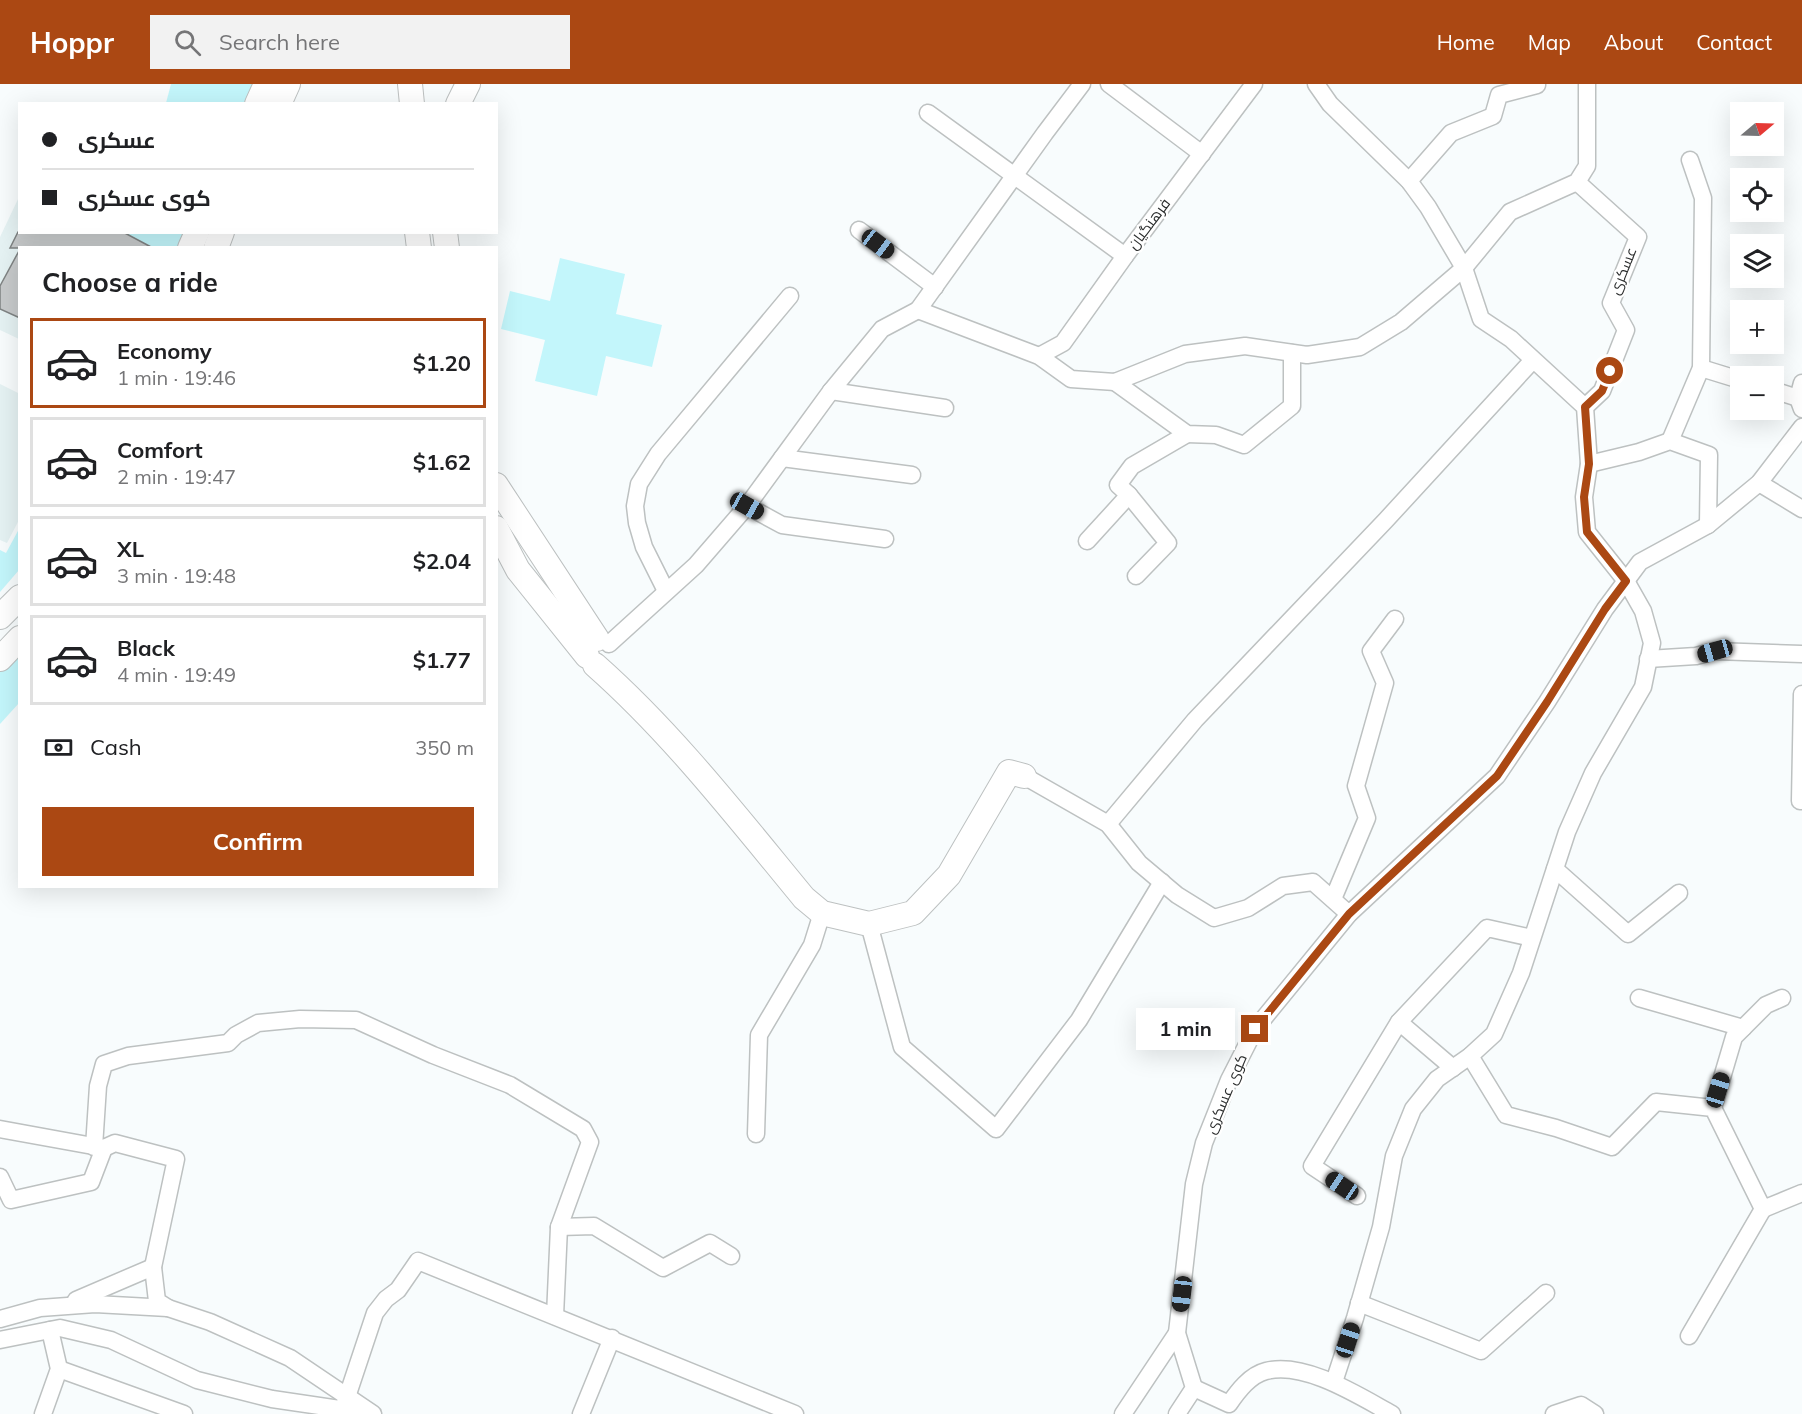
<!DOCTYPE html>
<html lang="en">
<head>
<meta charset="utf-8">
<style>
	body { margin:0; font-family:Mulish,Cairo,sans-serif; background:#f2f2f2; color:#202124; height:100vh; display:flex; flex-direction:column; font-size:22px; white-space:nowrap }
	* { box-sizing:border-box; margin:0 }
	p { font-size:20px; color:#757577 }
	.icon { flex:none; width:33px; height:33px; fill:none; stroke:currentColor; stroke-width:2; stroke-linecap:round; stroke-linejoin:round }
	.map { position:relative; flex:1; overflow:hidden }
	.sheet { position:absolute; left:18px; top:162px; width:480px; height:642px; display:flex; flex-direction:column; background:#fff; border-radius:0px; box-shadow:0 6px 24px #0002 }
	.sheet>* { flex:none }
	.top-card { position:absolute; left:18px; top:18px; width:480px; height:132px; border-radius:0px; box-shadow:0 6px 24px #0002; display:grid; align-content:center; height:132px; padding:0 24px; background:#fff }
	.needle { width:39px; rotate:71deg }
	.tools { position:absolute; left:1730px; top:18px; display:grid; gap:12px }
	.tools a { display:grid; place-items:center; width:54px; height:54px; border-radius:0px; background:#fff; box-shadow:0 6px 24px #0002; font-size:30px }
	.end { position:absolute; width:27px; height:27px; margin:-14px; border:8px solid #ab4813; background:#fff; box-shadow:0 0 0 3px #fff }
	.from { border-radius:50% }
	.bubble { position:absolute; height:42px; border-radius:0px; background:#fff; box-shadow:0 6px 24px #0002; font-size:20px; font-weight:700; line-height:42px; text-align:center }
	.car { position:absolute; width:18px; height:36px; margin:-18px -9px; border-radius:8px; box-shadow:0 0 4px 2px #0007; background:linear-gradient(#222 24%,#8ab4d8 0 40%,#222 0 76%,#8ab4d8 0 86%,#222 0) }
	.top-card b { display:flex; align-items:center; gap:21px; height:57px; font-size:22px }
	.top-card b+b { border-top:2px solid #e0e0e0 }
	.top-card i { width:15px; height:15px; background:#202124 }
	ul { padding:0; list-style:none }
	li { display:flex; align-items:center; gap:18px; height:90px; margin:0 12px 9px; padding:0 12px; border:3px solid #e0e0e0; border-radius:0px }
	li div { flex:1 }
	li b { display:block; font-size:22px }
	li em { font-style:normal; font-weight:700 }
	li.current { border-color:#ab4813 }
	li>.icon { width:54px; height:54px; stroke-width:1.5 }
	h2 { padding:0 24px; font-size:27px; line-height:72px }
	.pay { display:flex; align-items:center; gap:15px; height:66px; padding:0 24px; font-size:22px }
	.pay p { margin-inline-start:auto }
	.button { display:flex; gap:12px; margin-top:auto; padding:12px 24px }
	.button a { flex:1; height:69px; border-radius:0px; background:#ab4813; color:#fff; font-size:24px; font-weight:700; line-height:69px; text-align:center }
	header { display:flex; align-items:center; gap:36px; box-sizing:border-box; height:84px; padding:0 30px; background:#ab4813; color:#fff }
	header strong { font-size:28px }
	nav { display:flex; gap:33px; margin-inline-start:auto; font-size:21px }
	.search { width:420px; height:54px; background:#f2f2f2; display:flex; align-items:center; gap:15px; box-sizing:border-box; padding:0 21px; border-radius:0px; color:#757577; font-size:22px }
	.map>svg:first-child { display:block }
	.built { fill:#e5f2f3 }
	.green { fill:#c3f6fb }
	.building { fill:#c7cacb; stroke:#7f8383; stroke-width:1.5 }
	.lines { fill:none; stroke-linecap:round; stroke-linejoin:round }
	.street-casing { stroke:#bdc1c1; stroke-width:19 }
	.secondary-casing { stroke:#bdc1c1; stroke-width:26 }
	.street { stroke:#fff; stroke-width:16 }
	.secondary { stroke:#fff; stroke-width:24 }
	.route { stroke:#ab4813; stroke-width:8 }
	.labels { text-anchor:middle; stroke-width:4.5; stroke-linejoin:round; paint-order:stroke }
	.street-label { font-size:15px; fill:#2b2d2d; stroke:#fff }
</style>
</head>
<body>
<header>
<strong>Hoppr</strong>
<div class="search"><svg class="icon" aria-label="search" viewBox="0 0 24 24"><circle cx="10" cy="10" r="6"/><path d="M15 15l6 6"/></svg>Search here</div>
<nav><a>Home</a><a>Map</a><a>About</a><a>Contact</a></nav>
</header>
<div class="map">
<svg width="1802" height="1330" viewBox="0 0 1802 1330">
	<rect width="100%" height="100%" fill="#f8fcfd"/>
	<!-- built -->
	<g class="built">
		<path d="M19,113L20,148L123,149L153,163L20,164L19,255L0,246V153Z"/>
		<path d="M0,300L20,310L19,436L7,459L0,456Z"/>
	</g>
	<!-- green -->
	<g class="green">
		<path d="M171,0H253L244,19H166Z"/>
		<path d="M123,149H185L179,164L153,163Z"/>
		<path d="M560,174L625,190L616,230L662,241L652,283L606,272L597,312L535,297L545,256L501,245L510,207L550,217Z"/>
		<path d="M19,445V486L0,508V466L6,469Z"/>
		<path d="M19,561V619L0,640V582Z"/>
	</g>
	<!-- building -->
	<g class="building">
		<path d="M18,148H123L153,164H10Z"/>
		<path d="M20,165V234L0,225V202Z"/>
	</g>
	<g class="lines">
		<defs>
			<g id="street">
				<path d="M1082,0L1045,49L918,226L1039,272L1071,295L1115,298L1185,270L1245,262L1307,271L1360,263L1401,238L1464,184L1510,128L1577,98L1587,82V0"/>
				<path d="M1109,0L1202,70"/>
				<path d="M1316,0L1330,20L1409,97L1428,123L1464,184L1481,235L1511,255L1585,323L1589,380L1584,413L1587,448L1626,497L1643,527L1652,559L1643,603L1593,689L1567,748L1521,889L1494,950L1470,972L1437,995L1413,1025L1394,1072L1381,1143L1355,1234L1334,1298"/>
				<path d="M928,29L1125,172"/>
				<path d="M1409,97L1451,49L1493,32L1499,11L1537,1"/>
				<path d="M1577,98L1638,153L1611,219L1626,246L1602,307L1585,323"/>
				<path d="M859,146L935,203"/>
				<path d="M1039,272L1063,259L1125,172L1254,0"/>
				<path d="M1701,284L1740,296"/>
				<path d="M1115,298L1187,350L1216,351L1244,361L1292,322V269"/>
				<path d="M1802,299L1798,314L1802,325"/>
				<path d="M1773,306L1798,314"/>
				<path d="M831,307L945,324"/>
				<path d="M1670,357L1701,284L1703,114L1690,76"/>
				<path d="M782,374L912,391"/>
				<path d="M1589,380L1639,368L1670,357L1709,371L1708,441"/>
				<path d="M1759,399L1802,425"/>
				<path d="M1129,411L1168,459L1136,492"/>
				<path d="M747,422L782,441L885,455"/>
				<path d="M1087,457L1129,411L1118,401L1132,382L1187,350"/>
				<path d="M666,507L644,463L637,439L635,422L639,400L658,370L790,212"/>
				<path d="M609,560L696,481L747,422L831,307L882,245L918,226"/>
				<path d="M1648,575L1696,572L1715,567L1802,570"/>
				<path d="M1802,610L1800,717H1802"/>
				<path d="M1024,692L1108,740L1139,779L1177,811L1214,834L1248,824L1283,802L1313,798L1349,830"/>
				<path d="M1108,740L1195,636L1386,436L1533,276"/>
				<path d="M1555,785L1628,850L1679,809"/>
				<path d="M1333,815L1367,734L1356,702L1385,599L1371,567L1395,535"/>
				<path d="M869,840L902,963L996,1045L1079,936L1162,798"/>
				<path d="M1639,914L1743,944"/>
				<path d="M1399,938L1453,984"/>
				<path d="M1470,972L1506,1031L1556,1044L1612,1063L1656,1018L1713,1024L1763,1125L1802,1109"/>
				<path d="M1713,1024L1734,953L1766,921L1782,914"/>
				<path d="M0,1045L104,1064L115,1059L176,1075L153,1183L157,1217L168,1224"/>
				<path d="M756,1050L759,951L812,861L822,829"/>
				<path d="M94,1063L98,1002L104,980L128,972L228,959L236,951L258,939L300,935L356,936L433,971L510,1001L583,1045L590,1058L559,1143L555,1232"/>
				<path d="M0,1093L11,1116L91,1098L104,1064"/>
				<path d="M1357,1112L1312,1082L1399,938L1487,844L1532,854"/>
				<path d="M559,1143L594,1142L663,1184L710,1159L731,1172"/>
				<path d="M76,1216L153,1183"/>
				<path d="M1359,1219L1481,1267L1546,1209"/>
				<path d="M0,1235L40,1224L95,1220L168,1224L210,1238L290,1274L373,1330"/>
				<path d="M1689,1252L1763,1125"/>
				<path d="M0,1256L60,1244L111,1256L197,1296L272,1315L353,1327"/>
				<path d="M59,1285L184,1330"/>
				<path d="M1194,1304L1229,1320C1238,1307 1250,1291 1266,1287C1305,1277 1359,1312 1392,1330"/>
				<path d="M343,1325L375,1229L386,1215L398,1206L418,1177L795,1330"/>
				<path d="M43,1330L59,1285L50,1246"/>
				<path d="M581,1330L612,1254"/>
				<path d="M1123,1330L1177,1249"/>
				<path d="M1177,1330L1194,1304L1177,1249L1194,1100L1204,1059L1229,996L1255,945L1349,830L1497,692L1547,618L1605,525L1640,478L1708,441L1759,399L1802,343"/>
				<path d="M1554,1330L1581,1321L1595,1330"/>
			</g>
			<g id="secondary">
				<path d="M410,0L412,20"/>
				<path d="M257,20L266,0"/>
				<path d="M279,20L288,0"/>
				<path d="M458,20L468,0"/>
				<path d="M417,148L419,164"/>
				<path d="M445,148L447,164"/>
				<path d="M190,164L197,148"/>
				<path d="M216,164L222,148"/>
				<path d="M496,401L597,555"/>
				<path d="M496,444L518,486L587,572"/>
				<path d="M0,533L20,513"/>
				<path d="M0,575L20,554"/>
				<path d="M595,581C673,650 738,734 804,814L822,829L869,840L913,829L949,791L1009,688L1024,692"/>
			</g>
		</defs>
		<!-- street casing -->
		<use href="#street" class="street-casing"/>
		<!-- secondary casing -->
		<use href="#secondary" class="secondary-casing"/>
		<!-- street -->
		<use href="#street" class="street"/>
		<!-- secondary -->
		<use href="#secondary" class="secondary"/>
	</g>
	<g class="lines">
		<!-- route -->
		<path class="route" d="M1255,945L1349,830L1497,692L1547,618L1605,525L1626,497L1587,448L1584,413L1589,380L1585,323L1602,307L1610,287"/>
	</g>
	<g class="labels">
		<!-- street labels -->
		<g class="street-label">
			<text transform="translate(1149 140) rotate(-53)" y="5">فرهنگیان</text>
			<text transform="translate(1623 187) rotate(-68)" y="5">عسکری</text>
			<text transform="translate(1226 1010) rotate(-67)" y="5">کوی عسکری</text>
		</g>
	</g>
</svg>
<div class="tools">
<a><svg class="needle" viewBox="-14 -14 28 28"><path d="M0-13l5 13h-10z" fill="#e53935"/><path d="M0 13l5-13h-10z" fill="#757577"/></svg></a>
<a><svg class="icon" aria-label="locate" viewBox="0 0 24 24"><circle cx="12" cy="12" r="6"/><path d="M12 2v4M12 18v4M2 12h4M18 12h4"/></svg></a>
<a><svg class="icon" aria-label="layers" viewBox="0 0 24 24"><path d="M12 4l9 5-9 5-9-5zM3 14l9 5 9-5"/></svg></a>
<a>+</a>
<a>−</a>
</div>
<i class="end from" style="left:1610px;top:287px"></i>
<i class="end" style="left:1255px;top:945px"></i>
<div class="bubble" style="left:1136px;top:924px;width:99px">1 min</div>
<i class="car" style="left:878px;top:160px;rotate:127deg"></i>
<i class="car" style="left:747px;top:422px;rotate:119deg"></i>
<i class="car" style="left:1715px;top:567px;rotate:254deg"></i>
<i class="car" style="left:1718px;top:1006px;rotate:17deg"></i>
<i class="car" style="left:1342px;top:1102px;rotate:304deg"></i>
<i class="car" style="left:1182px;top:1210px;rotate:187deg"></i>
<i class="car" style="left:1348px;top:1256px;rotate:18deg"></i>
<div class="top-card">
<b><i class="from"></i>عسکری</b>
<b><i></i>کوی عسکری</b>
</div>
<section class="sheet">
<h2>Choose a ride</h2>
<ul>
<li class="current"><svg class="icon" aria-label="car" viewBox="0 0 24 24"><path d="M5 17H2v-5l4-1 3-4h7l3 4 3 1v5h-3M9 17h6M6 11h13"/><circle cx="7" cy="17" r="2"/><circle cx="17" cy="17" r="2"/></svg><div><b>Economy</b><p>1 min · 19:46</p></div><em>$1.20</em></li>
<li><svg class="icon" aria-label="car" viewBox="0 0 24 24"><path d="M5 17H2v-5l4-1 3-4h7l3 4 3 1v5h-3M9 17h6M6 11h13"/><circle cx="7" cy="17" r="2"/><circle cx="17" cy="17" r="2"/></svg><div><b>Comfort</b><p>2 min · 19:47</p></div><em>$1.62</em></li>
<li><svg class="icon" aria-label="car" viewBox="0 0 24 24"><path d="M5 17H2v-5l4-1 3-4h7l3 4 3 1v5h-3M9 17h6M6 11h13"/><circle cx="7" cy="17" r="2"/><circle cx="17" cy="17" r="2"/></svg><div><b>XL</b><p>3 min · 19:48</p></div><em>$2.04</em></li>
<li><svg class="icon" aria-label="car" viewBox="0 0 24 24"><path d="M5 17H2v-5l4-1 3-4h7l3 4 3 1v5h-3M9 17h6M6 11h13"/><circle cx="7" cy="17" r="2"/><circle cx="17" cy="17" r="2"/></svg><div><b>Black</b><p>4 min · 19:49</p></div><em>$1.77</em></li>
</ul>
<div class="pay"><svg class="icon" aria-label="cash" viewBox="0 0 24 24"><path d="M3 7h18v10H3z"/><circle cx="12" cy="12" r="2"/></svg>Cash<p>350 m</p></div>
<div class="button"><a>Confirm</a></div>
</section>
</div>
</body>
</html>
